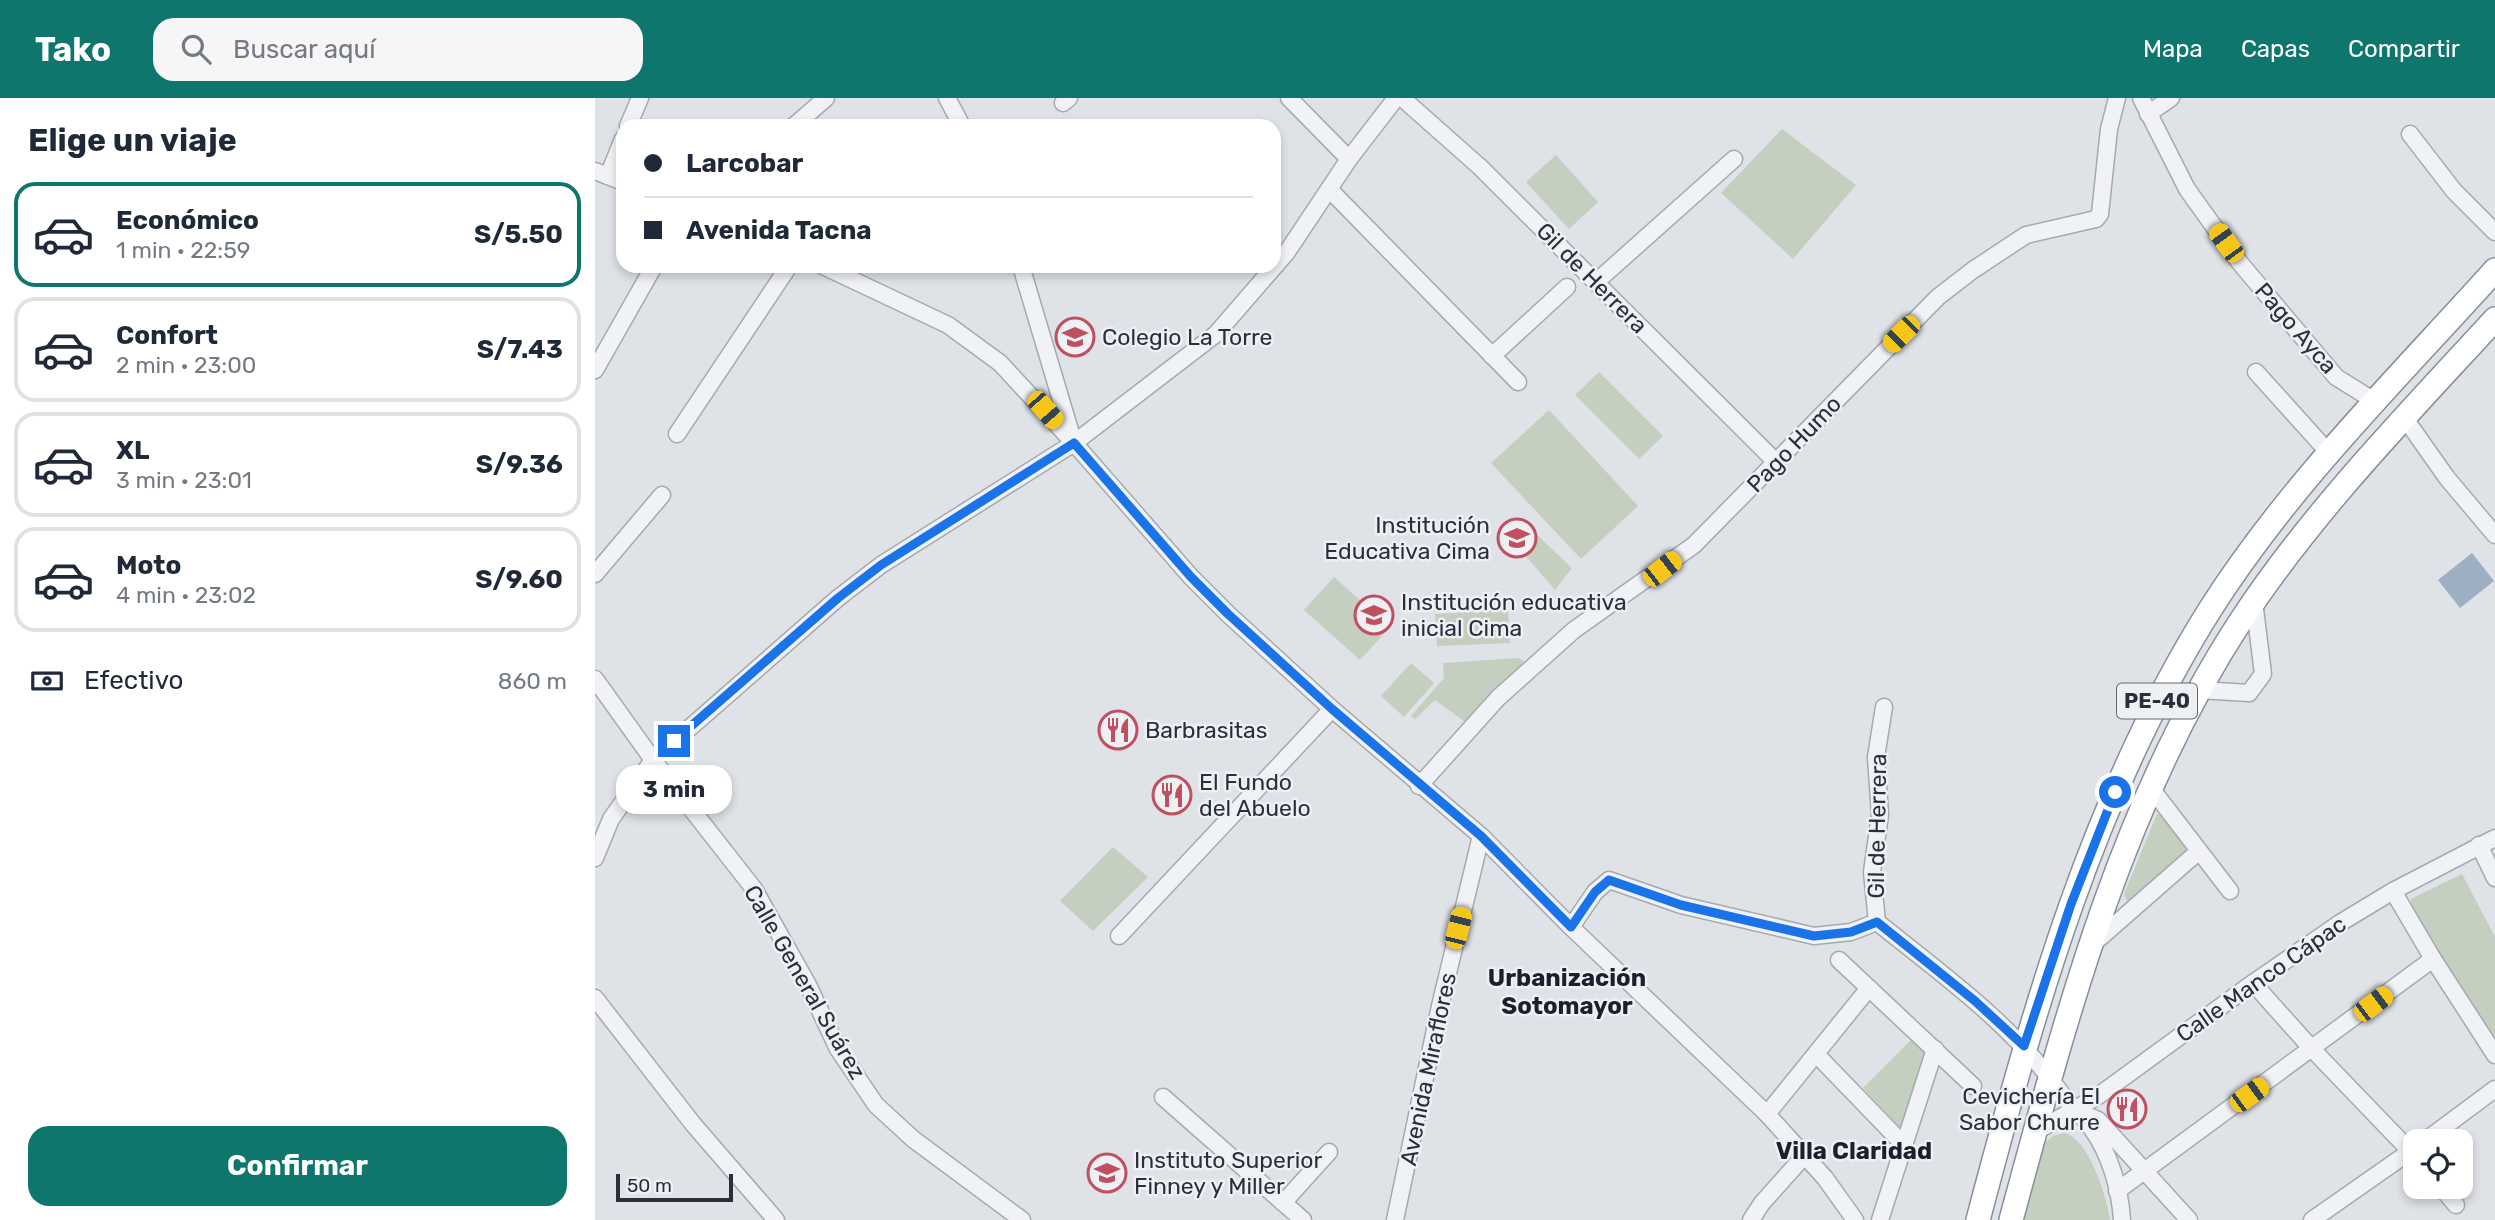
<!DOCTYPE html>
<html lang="es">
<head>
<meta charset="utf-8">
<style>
	body { margin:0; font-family:Rubik,sans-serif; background:#f6f6f7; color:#1f2937; height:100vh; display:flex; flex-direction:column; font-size:26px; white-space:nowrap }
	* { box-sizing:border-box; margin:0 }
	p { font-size:23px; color:#747a83 }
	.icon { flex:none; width:38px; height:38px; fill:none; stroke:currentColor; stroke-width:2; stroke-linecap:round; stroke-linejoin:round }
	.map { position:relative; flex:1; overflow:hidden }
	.panel { display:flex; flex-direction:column; background:#fff; width:595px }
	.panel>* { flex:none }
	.banner { position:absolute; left:21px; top:21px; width:665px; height:154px; border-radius:21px; box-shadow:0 4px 10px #0003; display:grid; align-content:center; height:154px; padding:0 28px; background:#fff }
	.controls { position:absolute; left:1808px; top:1031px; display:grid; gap:14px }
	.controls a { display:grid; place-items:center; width:70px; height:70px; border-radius:14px; background:#fff; box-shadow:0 4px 10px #0003; font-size:35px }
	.scale { position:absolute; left:21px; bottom:18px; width:117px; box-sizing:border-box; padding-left:7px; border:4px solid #29303c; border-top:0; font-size:19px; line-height:24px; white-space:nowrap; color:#29303c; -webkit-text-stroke:5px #eef0f4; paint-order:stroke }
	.end { position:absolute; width:32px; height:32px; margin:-16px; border:9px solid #1a73e8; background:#fff; box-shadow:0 0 0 4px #fff }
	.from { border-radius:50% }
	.bubble { position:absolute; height:49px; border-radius:21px; background:#fff; box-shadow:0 4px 10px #0003; font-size:23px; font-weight:700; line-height:49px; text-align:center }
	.car { position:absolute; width:21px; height:42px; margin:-21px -10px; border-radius:9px; box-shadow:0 0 5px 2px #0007; background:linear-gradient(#f5c518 24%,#345 0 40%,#f5c518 0 76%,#345 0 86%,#f5c518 0) }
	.banner b { display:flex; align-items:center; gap:24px; height:66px; font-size:26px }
	.banner b+b { border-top:2px solid #e0e1e3 }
	.banner i { width:18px; height:18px; background:#1f2937 }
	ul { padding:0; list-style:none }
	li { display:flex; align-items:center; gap:21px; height:105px; margin:0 14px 10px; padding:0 14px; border:4px solid #e0e1e3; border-radius:21px }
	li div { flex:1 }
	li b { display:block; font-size:26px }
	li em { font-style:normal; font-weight:700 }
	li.selected { border-color:#0f766e }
	li>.icon { width:63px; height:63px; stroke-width:1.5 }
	h2 { padding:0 28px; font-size:32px; line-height:84px }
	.pay { display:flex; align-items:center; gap:18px; height:77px; padding:0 28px; font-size:26px }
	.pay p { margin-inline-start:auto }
	.primary-button { display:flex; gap:14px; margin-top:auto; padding:14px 28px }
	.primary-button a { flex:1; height:80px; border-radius:21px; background:#0f766e; color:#fff; font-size:28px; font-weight:700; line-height:80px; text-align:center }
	header { display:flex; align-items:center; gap:42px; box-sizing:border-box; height:98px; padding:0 35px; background:#0f766e; color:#fff }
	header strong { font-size:33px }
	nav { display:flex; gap:38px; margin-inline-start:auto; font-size:24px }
	.search { width:490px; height:63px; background:#f6f6f7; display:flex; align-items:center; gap:18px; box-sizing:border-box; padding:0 24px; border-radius:21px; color:#747a83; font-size:26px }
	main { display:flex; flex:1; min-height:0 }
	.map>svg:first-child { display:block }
	.green { fill:#c4cfc0 }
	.water { fill:#9dafc3 }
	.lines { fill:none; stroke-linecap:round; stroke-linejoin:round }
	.minor-casing { stroke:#a5a9b0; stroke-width:19 }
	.highway-casing { stroke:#878f9b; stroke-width:26 }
	.minor { stroke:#f1f2f5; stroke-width:16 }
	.highway { stroke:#fff; stroke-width:23 }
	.route { stroke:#1a73e8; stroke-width:9 }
	.labels { text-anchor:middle; stroke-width:5; stroke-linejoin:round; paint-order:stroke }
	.shield { fill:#eef0f4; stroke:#646a73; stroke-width:2 }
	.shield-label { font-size:21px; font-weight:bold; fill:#29303c }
	.street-label { font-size:23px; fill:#29303c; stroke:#eef0f4 }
	.poi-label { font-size:23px; fill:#29303c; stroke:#eef0f4; text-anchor:start }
	.neighbourhood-label { font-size:24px; font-weight:bold; fill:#1b212c; stroke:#eef0f4 }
</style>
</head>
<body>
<header>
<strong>Tako</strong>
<div class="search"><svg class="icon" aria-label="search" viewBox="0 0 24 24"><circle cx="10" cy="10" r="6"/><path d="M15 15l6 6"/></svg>Buscar aquí</div>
<nav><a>Mapa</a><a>Capas</a><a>Compartir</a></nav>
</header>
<main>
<section class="panel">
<h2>Elige un viaje</h2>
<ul>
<li class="selected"><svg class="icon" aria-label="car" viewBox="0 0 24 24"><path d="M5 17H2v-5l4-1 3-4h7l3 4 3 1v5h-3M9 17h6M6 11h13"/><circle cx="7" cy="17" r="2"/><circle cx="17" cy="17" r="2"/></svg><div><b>Económico</b><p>1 min · 22:59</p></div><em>S/5.50</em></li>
<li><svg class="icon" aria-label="car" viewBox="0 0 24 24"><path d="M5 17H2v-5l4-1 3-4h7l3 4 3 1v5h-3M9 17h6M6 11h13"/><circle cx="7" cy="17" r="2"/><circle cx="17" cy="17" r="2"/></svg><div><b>Confort</b><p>2 min · 23:00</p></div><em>S/7.43</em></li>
<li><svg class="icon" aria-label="car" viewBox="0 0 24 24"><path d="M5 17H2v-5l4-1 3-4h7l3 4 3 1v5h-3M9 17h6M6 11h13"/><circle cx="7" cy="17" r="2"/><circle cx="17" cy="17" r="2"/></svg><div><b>XL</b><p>3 min · 23:01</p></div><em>S/9.36</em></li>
<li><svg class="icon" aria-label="car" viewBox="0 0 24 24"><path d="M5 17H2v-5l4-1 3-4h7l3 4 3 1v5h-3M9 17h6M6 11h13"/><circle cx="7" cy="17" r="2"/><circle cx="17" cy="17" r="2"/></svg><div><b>Moto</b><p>4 min · 23:02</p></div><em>S/9.60</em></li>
</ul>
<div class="pay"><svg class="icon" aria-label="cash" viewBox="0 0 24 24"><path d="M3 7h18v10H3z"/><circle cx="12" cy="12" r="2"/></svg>Efectivo<p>860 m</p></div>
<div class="primary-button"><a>Confirmar</a></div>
</section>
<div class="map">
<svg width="1900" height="1122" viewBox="0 0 1900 1122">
	<rect width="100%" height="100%" fill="#dfe2e6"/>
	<!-- green -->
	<g class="green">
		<path d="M1187,31L1261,87L1198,161L1126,95Z"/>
		<path d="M961,57L1003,104L974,131L931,84Z"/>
		<path d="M1004,274L1068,338L1044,361L980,297Z"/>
		<path d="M954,312L1043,408L986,461L896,365Z"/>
		<path d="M939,434L977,470L960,492L922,448Z"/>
		<path d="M739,479L795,529L765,562L709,512Z"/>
		<path d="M913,512L915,545L842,548L840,516Z"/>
		<path d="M924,560L929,564L870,624L840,602L820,621L816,618L849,580L848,565Z"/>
		<path d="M816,565L839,585L809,619L786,598Z"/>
		<path d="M1562,716L1567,717L1594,750L1593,757L1539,803L1531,802L1529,796Z"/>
		<path d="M518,749L553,779L498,833L465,803Z"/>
		<path d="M1867,776L1900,839V948L1817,811L1816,801Z"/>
		<path d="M1320,938L1336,952L1310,1035L1268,990Z"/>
		<path d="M1469,1035C1493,1039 1512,1099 1515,1122H1427L1448,1046L1458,1038Z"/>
	</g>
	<!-- water -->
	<path class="water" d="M1877,455L1899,483L1865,510L1843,482Z"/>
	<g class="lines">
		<defs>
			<g id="minor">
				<path d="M352,0L367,28"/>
				<path d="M694,0L754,61"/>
				<path d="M807,0L885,69L1182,365"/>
				<path d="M1546,0L1592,91L1645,165L1741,279L1781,304"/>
				<path d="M468,5L474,0"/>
				<path d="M1553,16L1576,0"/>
				<path d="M33,28L45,0"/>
				<path d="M199,28L231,0"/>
				<path d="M1815,36L1859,93L1900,134"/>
				<path d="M0,73L28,84"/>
				<path d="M13,78L28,41"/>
				<path d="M734,91L923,284"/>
				<path d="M228,168L353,227L405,265L479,345L596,479L633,516L737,611L886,738L976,829L1172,1016L1230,1080L1260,1122"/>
				<path d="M426,168L477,339"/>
				<path d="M1001,184L1139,61"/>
				<path d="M897,258L972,189"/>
				<path d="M0,272L59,168"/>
				<path d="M1661,274L1734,355"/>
				<path d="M1809,319L1852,380L1900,437"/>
				<path d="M82,336L194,168"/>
				<path d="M0,476L67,397"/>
				<path d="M0,581L58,662L159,791L213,887L243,951L281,1007L318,1041L427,1122"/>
				<path d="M1604,592L1654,595L1668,576L1659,503"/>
				<path d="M1289,609L1281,659L1285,717L1277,774L1282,824C1348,877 1416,925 1466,995C1475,1008 1488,1018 1497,1031C1515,1056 1525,1091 1527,1122"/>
				<path d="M824,688L903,600L979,532L1099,447L1343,199L1378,172L1431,137L1501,121L1505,116L1514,31L1522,0"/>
				<path d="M1556,690L1635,793"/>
				<path d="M1884,747L1900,780"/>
				<path d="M0,760L16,721L58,662L243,500L286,467L479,345L621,236L692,154L754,61L801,0"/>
				<path d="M1798,793L1838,861L1900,957"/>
				<path d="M976,829L1000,794L1014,782L1086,807L1219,838L1256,834L1282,824"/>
				<path d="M524,838L737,611"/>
				<path d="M1499,845L1604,753"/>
				<path d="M1244,862L1378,988"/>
				<path d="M1658,885L1717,951L1820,1058"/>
				<path d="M0,900L98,1026L181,1122"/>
				<path d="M1221,956L1309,1047"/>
				<path d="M568,999L708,1122"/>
				<path d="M1172,1016L1274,890"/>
				<path d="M1491,1017L1503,1022L1594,1122"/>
				<path d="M1440,1034L1503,998L1658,885L1745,825L1798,793L1900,740"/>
				<path d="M1830,1043L1900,991"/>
				<path d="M1845,1088L1861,1107"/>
				<path d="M1522,1093L1838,861"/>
				<path d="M688,1105L734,1054"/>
				<path d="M800,1122L845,908L886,738"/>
				<path d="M1156,1122L1167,1105L1210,1057"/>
				<path d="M1285,1122L1340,951"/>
				<path d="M1717,1122L1820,1050"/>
			</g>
			<g id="highway">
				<path d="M1383,1122C1439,910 1498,697 1616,510C1695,386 1802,281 1900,172"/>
				<path d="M1416,1122C1472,915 1527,705 1645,524C1718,413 1811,318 1900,221"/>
			</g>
		</defs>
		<!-- minor casing -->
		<use href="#minor" class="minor-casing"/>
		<!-- highway casing -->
		<use href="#highway" class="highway-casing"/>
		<!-- minor -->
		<use href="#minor" class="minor"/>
		<!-- highway -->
		<use href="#highway" class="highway"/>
	</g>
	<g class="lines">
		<!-- route -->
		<path class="route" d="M79,643L243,500L286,467L479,345L596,479L633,516L737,611L886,738L976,829L1000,794L1014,782L1086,807L1219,838L1256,834L1282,824L1380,903L1429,948L1476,806L1520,694"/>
	</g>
	<!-- icons -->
	<defs>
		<symbol id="school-ring" viewBox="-11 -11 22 22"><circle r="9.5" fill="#eef0f4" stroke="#c04f60" stroke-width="1.5"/><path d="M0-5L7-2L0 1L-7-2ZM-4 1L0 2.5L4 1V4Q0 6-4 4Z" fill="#c04f60"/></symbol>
		<symbol id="restaurant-ring" viewBox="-11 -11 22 22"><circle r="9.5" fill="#eef0f4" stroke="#c04f60" stroke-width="1.5"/><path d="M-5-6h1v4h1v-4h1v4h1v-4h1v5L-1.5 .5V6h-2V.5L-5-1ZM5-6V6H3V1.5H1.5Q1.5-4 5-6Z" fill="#c04f60"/></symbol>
	</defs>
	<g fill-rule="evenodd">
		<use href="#school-ring" x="458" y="217" width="44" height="44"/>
		<use href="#school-ring" x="900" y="418" width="44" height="44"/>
		<use href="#school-ring" x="757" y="495" width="44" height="44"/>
		<use href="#restaurant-ring" x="501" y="610" width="44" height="44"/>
		<use href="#restaurant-ring" x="555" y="675" width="44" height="44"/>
		<use href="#restaurant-ring" x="1510" y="989" width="44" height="44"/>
		<use href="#school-ring" x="490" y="1053" width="44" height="44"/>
	</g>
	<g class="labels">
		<!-- shield labels -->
		<rect class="shield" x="1522" y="585.5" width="80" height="35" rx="5"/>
		<g class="shield-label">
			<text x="1562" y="610">PE-40</text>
		</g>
		<!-- street labels -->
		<g class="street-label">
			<text transform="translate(997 180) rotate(45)" y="8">Gil de Herrera</text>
			<text transform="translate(1701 230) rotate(49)" y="8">Pago Ayca</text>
			<text transform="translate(1199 346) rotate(-46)" y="8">Pago Humo</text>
			<text transform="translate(1282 728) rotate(-89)" y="8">Gil de Herrera</text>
			<text transform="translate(1666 881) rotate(-35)" y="8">Calle Manco Cápac</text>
			<text transform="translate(210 884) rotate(60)" y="8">Calle General Suárez</text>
			<text transform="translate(833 971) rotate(-78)" y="8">Avenida Miraflores</text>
		</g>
		<!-- poi labels -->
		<g class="poi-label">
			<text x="507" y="247">Colegio La Torre</text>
			<text x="895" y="435" text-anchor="end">Institución<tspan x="895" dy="26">Educativa Cima</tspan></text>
			<text x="806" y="512">Institución educativa<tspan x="806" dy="26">inicial Cima</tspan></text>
			<text x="550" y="640">Barbrasitas</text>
			<text x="604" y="692">El Fundo<tspan x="604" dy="26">del Abuelo</tspan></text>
			<text x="1505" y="1006" text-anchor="end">Cevichería El<tspan x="1505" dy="26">Sabor Churre</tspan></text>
			<text x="539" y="1070">Instituto Superior<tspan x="539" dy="26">Finney y Miller</tspan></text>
		</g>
		<!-- neighbourhood labels -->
		<g class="neighbourhood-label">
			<text x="972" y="888">Urbanización<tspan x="972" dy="28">Sotomayor</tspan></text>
			<text x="1259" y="1061">Villa Claridad</text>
		</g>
	</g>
</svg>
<div class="controls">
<a><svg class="icon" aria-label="locate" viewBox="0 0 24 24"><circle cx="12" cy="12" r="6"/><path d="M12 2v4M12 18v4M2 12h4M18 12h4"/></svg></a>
</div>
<div class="scale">50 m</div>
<i class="end from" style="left:1520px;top:694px"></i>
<i class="end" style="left:79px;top:643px"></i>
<div class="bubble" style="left:21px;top:667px;width:116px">3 min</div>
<i class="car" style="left:1631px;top:145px;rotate:324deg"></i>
<i class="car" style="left:1306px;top:236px;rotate:225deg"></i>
<i class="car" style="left:450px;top:312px;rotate:139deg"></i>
<i class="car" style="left:1067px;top:471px;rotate:52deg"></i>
<i class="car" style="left:863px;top:830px;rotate:14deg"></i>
<i class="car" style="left:1778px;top:906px;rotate:53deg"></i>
<i class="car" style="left:1654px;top:997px;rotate:54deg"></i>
<div class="banner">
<b><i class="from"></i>Larcobar</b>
<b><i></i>Avenida Tacna</b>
</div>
</div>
</main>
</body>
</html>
